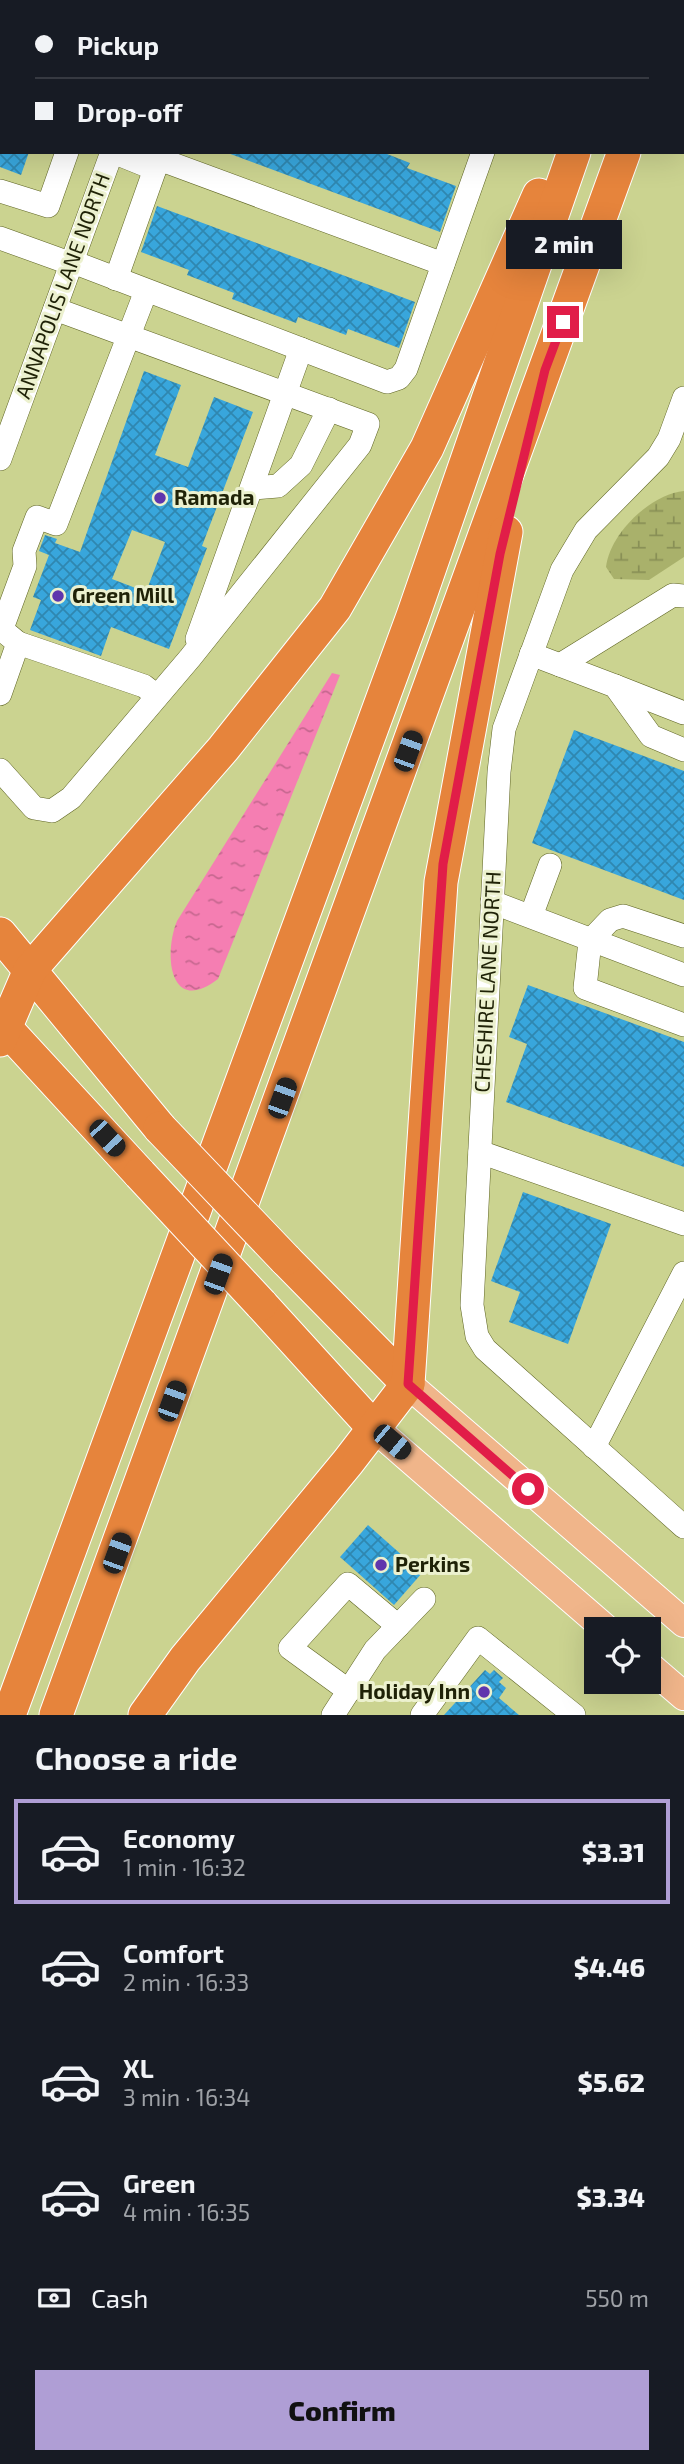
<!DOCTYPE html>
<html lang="en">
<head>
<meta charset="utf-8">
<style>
	body { margin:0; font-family:"Exo 2",sans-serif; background:#242831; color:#f1f3f6; height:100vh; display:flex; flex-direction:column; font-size:26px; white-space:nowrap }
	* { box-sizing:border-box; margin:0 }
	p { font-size:23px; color:#9ea1a6 }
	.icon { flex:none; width:38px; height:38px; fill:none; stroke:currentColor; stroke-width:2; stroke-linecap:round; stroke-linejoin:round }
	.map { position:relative; height:1715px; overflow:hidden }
	.panel { display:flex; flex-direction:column; background:#171b24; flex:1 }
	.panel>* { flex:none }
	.guide { position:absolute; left:0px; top:0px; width:684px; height:154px; box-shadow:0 7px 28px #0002; display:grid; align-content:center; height:154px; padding:0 35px; background:#171b24 }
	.controls { position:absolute; left:584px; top:1617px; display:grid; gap:14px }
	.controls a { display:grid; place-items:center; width:77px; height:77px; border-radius:0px; background:#171b24; box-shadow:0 7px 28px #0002; font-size:35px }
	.end { position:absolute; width:32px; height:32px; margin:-16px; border:9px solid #e11d48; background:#fff; box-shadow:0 0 0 4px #fff }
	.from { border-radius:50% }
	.bubble { position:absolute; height:49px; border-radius:0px; background:#171b24; box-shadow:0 7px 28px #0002; font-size:23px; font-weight:800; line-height:49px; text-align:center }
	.car { position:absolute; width:21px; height:42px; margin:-21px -10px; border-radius:9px; box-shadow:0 0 5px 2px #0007; background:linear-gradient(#222 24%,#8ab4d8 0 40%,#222 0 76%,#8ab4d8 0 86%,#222 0) }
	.guide b { display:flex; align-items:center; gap:24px; height:66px; font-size:26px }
	.guide b+b { border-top:2px solid #363941 }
	.guide i { width:18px; height:18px; background:#f1f3f6 }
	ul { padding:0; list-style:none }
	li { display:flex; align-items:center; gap:21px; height:105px; margin:0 14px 10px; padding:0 21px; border:4px solid transparent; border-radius:0px }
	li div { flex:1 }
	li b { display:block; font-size:26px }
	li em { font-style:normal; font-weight:800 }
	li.selected { border-color:#af9ed5 }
	li>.icon { width:63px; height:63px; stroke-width:1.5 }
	h2 { padding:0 35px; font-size:32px; line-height:84px }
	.pay { display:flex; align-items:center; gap:18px; height:77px; padding:0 35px; font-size:26px }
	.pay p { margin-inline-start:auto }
	.primary-button { display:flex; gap:14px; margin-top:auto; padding:14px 35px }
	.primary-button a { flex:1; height:80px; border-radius:0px; background:#af9ed5; color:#111; font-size:28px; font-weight:800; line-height:80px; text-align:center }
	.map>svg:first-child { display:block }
	.wetland { fill:url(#wetland-marsh) }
	.water { fill:url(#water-ripples) }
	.building { fill:url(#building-cross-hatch); fill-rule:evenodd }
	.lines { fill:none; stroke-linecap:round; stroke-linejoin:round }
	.minor-casing { stroke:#5f6524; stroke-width:24 }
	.major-casing { stroke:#fff; stroke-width:30 }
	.highway-casing { stroke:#fff; stroke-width:35 }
	.minor { stroke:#fff; stroke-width:23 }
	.major { stroke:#f0b58a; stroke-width:28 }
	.highway { stroke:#e6843c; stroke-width:33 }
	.highway-bridge-casing { stroke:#fff; stroke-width:35; stroke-linecap:butt }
	.highway-bridge { stroke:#e6843c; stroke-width:33 }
	.route { stroke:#e11d48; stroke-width:9 }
	.poi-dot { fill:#5f35ad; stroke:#ecf1cf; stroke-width:2.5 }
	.labels { text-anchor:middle; stroke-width:6; stroke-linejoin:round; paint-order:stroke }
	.street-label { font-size:21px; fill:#1f2207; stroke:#ecf1cf }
	.poi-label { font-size:21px; font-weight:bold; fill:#1f2207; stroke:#ecf1cf; text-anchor:start }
</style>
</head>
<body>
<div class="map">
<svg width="684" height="1715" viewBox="0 0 684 1715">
	<defs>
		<pattern id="wetland-marsh" width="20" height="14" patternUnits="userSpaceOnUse" patternTransform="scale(1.75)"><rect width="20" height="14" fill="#a9b16b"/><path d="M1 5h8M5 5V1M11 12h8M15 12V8" fill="none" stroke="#899056"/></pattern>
		<pattern id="water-ripples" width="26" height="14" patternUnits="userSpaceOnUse" patternTransform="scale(1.75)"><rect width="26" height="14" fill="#f57eb2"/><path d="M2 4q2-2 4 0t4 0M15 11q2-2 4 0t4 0" fill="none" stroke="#c6678f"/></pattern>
		<pattern id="building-cross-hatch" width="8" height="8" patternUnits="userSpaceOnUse" patternTransform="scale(1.75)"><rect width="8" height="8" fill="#38a6dc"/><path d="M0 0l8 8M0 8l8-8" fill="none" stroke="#2f87b0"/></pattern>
	</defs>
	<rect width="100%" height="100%" fill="#cbd390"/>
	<!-- wetland -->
	<path class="wetland" d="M684,491V557L649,580L614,579L606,567C610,533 651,494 684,491Z"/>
	<!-- water -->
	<path class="water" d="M332,673L340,675L218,979C170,1016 163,955 177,921Z"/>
	<!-- building -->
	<g class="building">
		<path d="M0,152H29L21,175L0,167Z"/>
		<path d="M225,152H382L410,163L407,168L456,186L440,232Z"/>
		<path d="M157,206L415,302L399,348L348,329L346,335L298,317L296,323L232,299L234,293L187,275L189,270L141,252Z"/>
		<path d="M144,371L181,385L155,455L188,467L214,397L253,412L202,546L207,548L169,649L111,627L101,656L30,630L41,600L33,597L49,555L39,551L45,535L57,539L55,543L80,552ZM132,530L165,542L146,592L112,579Z"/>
		<path d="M574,730L684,771V900L532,843Z"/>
		<path d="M528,985L684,1042V1167L506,1102L527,1044L509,1037Z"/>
		<path d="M523,1192L611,1224L568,1344L509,1322L520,1292L491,1281Z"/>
		<path d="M368,1525L422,1573L394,1605L340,1557Z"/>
		<path d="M485,1670L490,1674L494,1670L503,1678L499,1682L506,1688L499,1698L519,1715H444Z"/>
	</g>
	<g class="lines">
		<defs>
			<g id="minor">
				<path d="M89,2L90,0"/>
				<path d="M166,2L167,0"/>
				<path d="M250,2L251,0"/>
				<path d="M537,2V0"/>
				<path d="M0,14L2,15"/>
				<path d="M0,58L2,59"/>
				<path d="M113,152L155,169"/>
				<path d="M159,159L443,264"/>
				<path d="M0,191L48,206L67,152"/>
				<path d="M0,238L72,264"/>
				<path d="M73,262L387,382L399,378L406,369L483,152"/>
				<path d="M116,279L161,152"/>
				<path d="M684,398L669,439L658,457L586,530L562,570L504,729L499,772L472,1305L477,1336L485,1349L684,1527"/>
				<path d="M0,459L112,152"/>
				<path d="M252,488L278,486L301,465L329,409"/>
				<path d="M1,631L25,566L24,551L37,517L56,524L146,291"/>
				<path d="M197,639L301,349"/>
				<path d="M18,643L144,686L157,696"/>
				<path d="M531,654L615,686L651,736L684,750"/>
				<path d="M560,665L673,595L684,596"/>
				<path d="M615,686L684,713"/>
				<path d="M0,694L18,643L6,633"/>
				<path d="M0,770L34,808L52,811L71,798L190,658L360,445L368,424L55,309"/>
				<path d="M492,902L684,975"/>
				<path d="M531,916L550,865"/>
				<path d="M684,936L623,916L610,920L590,941L585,988L684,1025"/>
				<path d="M480,1152L684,1224"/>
				<path d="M594,1447L684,1273"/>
				<path d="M349,1691L290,1648L348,1584L398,1626"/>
				<path d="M333,1715L375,1650L424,1599"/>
				<path d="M422,1715L478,1638L574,1715"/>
			</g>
			<g id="major">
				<path d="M408,1384L684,1623"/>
				<path d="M372,1426L606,1629"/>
				<path d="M649,1666L684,1696"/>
			</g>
			<g id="highway">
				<path d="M628,2L629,0"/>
				<path d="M678,2L679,0"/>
				<path d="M0,934L160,1128"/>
				<path d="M0,1022L140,1174"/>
				<path d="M0,1040L30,970L223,749L335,608L427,448L539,195"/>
				<path d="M285,1259L408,1384"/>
				<path d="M261,1304L372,1426"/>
				<path d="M9,1715L413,616L574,152"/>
				<path d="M56,1715L624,152"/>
				<path d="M145,1715L185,1659L348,1462L408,1384L441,882L506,532"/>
			</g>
		</defs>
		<!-- minor casing -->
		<use href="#minor" class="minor-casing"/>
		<!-- major casing -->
		<use href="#major" class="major-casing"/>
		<!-- highway casing -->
		<use href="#highway" class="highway-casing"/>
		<!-- minor -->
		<use href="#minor" class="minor"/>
		<!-- major -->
		<use href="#major" class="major"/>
		<!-- highway -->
		<use href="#highway" class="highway"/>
		<defs>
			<g id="highway-bridge">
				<path d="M160,1128L285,1259"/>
				<path d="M140,1174L261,1304"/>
			</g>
		</defs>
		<!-- highway-bridge casing -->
		<use href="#highway-bridge" class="highway-bridge-casing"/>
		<!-- highway-bridge -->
		<use href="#highway-bridge" class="highway-bridge"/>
	</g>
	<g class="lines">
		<!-- route -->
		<path class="route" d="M528,1489L408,1384L443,864L500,554L545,370L563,322"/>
	</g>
	<!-- markers -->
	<g class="poi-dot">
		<circle cx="160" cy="498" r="7"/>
		<circle cx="58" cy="596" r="7"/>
		<circle cx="381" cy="1565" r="7"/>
		<circle cx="484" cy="1692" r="7"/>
	</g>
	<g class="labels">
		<!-- street labels -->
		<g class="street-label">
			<text transform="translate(63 286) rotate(-70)" y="7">ANNAPOLIS LANE NORTH</text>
			<text transform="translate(488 982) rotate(-87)" y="7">CHESHIRE LANE NORTH</text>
		</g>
		<!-- poi labels -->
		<g class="poi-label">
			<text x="174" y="505">Ramada</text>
			<text x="72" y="603">Green Mill</text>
			<text x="395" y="1572">Perkins</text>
			<text x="470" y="1699" text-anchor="end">Holiday Inn</text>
		</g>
	</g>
</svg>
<div class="controls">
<a><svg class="icon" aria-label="locate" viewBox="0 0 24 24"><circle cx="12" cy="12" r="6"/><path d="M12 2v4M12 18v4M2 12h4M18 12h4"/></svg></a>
</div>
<i class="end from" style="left:528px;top:1489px"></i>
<i class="end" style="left:563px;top:322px"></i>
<div class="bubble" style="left:506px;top:220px;width:116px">2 min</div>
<i class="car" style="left:408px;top:751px;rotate:20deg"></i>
<i class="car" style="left:282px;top:1098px;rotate:20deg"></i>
<i class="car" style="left:107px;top:1138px;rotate:137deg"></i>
<i class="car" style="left:218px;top:1274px;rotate:20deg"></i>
<i class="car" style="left:172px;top:1401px;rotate:20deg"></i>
<i class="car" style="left:392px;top:1442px;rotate:130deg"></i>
<i class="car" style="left:117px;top:1553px;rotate:20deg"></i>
<div class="guide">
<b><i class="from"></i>Pickup</b>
<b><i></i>Drop-off</b>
</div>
</div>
<section class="panel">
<h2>Choose a ride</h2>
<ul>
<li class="selected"><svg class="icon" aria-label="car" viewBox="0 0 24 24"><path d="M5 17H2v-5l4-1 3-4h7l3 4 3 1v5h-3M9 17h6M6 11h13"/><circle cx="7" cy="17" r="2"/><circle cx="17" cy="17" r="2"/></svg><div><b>Economy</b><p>1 min · 16:32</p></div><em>$3.31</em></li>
<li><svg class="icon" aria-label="car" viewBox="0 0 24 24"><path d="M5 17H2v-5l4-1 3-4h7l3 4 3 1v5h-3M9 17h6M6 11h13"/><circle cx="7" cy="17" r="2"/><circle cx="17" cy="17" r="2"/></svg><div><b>Comfort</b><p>2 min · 16:33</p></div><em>$4.46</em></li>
<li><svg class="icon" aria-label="car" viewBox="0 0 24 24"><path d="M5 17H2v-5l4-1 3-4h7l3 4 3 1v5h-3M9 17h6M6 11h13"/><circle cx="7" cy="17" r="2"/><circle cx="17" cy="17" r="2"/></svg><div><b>XL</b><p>3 min · 16:34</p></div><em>$5.62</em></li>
<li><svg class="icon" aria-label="car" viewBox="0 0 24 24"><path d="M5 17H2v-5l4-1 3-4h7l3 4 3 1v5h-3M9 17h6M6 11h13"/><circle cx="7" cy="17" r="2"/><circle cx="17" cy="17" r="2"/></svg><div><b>Green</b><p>4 min · 16:35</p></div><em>$3.34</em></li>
</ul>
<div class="pay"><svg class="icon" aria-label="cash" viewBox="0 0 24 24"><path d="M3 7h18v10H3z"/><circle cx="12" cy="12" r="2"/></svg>Cash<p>550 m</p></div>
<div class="primary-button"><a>Confirm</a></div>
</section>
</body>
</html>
